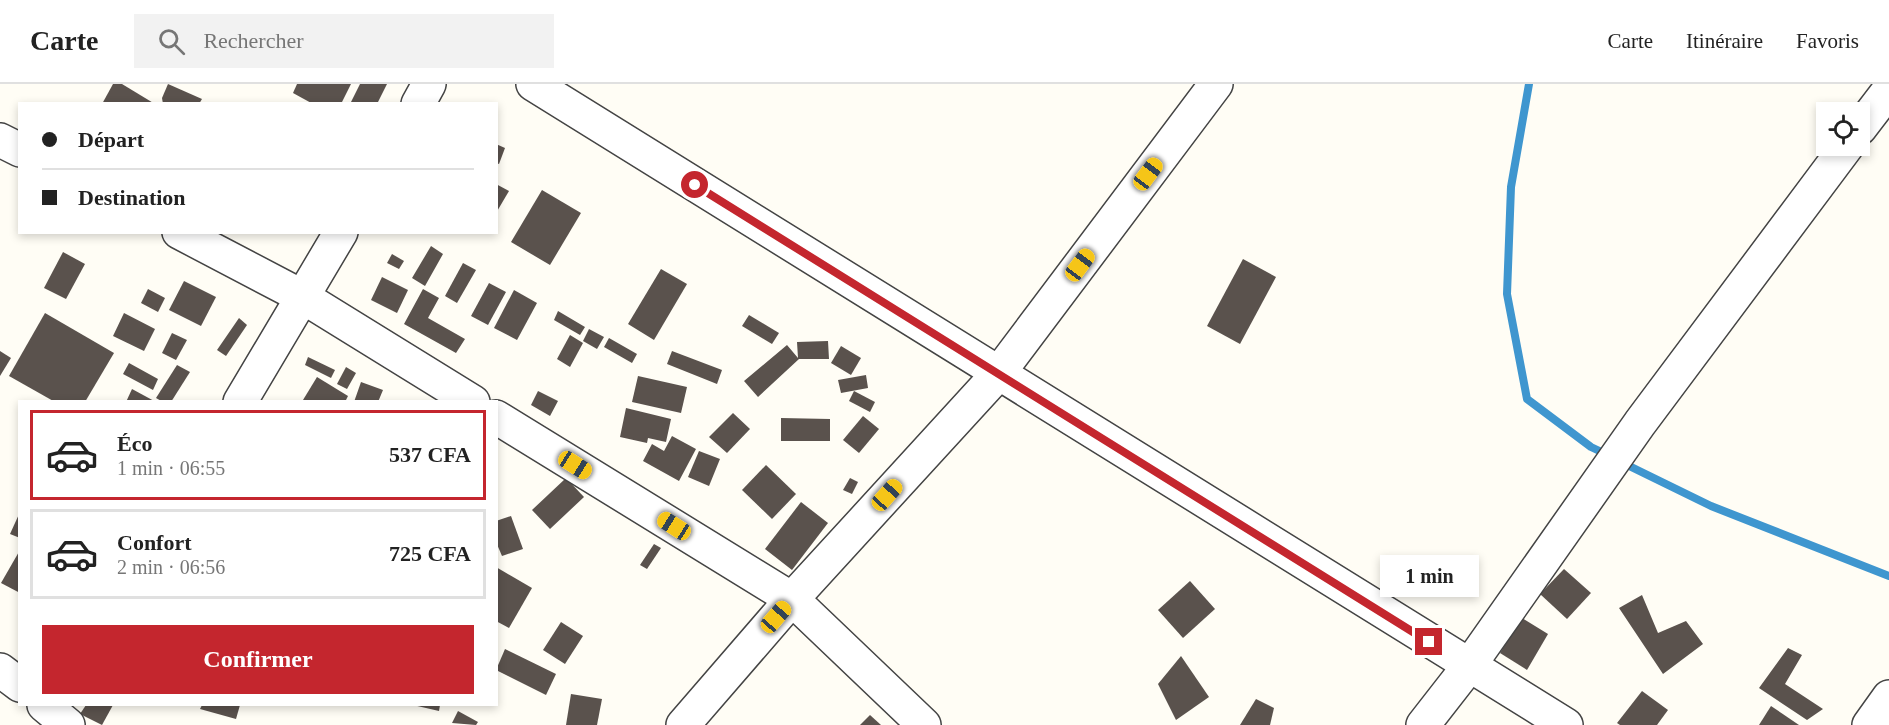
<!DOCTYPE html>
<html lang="fr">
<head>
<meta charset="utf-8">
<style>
	body { margin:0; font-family:Georgia,serif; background:#f2f2f2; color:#222; height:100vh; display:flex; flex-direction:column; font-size:22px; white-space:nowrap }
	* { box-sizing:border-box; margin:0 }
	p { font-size:20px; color:#767676 }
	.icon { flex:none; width:33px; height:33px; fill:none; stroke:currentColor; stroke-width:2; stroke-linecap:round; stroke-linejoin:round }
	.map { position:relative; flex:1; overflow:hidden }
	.details { position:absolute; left:18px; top:316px; width:480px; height:306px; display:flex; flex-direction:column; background:#fff; border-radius:0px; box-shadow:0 3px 9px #0003 }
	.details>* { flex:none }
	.guide { position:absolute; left:18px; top:18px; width:480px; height:132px; border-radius:0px; box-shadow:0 3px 9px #0003; display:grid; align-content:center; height:132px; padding:0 24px; background:#fff }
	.controls { position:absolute; left:1816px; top:18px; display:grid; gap:12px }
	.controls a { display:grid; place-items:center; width:54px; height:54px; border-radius:0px; background:#fff; box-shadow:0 3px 9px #0003; font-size:30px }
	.end { position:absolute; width:27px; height:27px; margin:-14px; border:8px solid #c4262e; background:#fff; box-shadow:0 0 0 3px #fff }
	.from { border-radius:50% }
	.bubble { position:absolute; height:42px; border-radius:0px; background:#fff; box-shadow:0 3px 9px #0003; font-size:20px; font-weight:600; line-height:42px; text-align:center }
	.car { position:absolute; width:18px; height:36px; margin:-18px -9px; border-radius:8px; box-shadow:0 0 4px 2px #0007; background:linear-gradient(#f5c518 24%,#345 0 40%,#f5c518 0 76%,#345 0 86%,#f5c518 0) }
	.guide b { display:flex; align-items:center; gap:21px; height:57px; font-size:22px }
	.guide b+b { border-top:2px solid #e0e0e0 }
	.guide i { width:15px; height:15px; background:#222 }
	ul { padding:10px 0 0; list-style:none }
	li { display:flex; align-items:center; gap:18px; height:90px; margin:0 12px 9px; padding:0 12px; border:3px solid #e0e0e0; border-radius:0px }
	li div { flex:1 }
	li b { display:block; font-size:22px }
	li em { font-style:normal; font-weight:600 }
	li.on { border-color:#c4262e }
	li>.icon { width:54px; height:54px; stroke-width:1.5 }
	.button { display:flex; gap:12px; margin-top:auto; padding:12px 24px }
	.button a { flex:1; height:69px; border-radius:0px; background:#c4262e; color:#fff; font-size:24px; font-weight:600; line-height:69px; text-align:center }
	header { display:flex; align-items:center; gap:36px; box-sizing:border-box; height:84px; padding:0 30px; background:#fff; border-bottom:2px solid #e0e0e0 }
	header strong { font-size:28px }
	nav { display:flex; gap:33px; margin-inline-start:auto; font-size:21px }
	.search { width:420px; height:54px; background:#f2f2f2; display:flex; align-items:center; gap:15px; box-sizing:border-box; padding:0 21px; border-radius:0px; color:#767676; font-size:22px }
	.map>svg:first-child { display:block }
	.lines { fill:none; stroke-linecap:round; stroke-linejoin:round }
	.stream { stroke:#3f96cf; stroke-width:8 }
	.building { fill:#5a524d }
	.minor-casing { stroke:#444; stroke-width:36 }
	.minor { stroke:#fff; stroke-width:33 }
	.route { stroke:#c4262e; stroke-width:8 }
</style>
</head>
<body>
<header>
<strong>Carte</strong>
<div class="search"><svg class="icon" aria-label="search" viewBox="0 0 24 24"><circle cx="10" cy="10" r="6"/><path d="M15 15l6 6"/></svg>Rechercher</div>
<nav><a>Carte</a><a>Itinéraire</a><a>Favoris</a></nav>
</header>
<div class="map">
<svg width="1889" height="641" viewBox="0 0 1889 641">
	<rect width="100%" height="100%" fill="#fffdf5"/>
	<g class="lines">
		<!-- stream -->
		<g class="stream">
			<path d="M1529,0L1511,103L1507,210L1527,315L1591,363L1610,372"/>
			<path d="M1621,378L1711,422L1889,492"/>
		</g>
	</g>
	<!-- building -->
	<g class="building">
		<path d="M113,0H122L155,20H102Z"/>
		<path d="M168,0L202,15L199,20H163L162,14Z"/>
		<path d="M297,0H351L341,20H313L293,9Z"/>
		<path d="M360,0H387L377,20H350Z"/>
		<path d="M496,60L505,64L499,80L496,79Z"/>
		<path d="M496,100L509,107L496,129Z"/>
		<path d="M542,106L581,129L550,181L511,158Z"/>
		<path d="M431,162L443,170L425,202L412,194Z"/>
		<path d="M63,168L85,180L66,215L44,204Z"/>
		<path d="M392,170L404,177L399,185L387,179Z"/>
		<path d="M1243,175L1276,193L1240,260L1207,242Z"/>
		<path d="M463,179L476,186L457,219L445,212Z"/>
		<path d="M661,185L687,200L654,256L628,240Z"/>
		<path d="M382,193L408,206L397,229L371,216Z"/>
		<path d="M184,197L216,213L201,242L169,226Z"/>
		<path d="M489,199L506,208L488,241L471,232Z"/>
		<path d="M148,205L165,214L158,228L141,219Z"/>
		<path d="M423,205L439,214L428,234L465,255L456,269L404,240Z"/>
		<path d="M514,206L537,219L517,256L494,244Z"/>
		<path d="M558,227L585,243L580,251L554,236Z"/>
		<path d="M45,229L114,269L85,318H55L9,292Z"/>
		<path d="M124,229L155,245L144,267L113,252Z"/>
		<path d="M749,231L779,249L772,260L742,242Z"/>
		<path d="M239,234L247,241L226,272L217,266Z"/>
		<path d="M589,245L604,253L597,265L583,257Z"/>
		<path d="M172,249L187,256L176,276L162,269Z"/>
		<path d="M570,251L583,259L570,283L557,275Z"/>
		<path d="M609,254L637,270L632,279L604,263Z"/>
		<path d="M828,257L829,275H799L758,313L744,297L787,261L798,274L797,258Z"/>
		<path d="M841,262L861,274L851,291L831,279Z"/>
		<path d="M0,267L11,274L0,292Z"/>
		<path d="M672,267L722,286L717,300L667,280Z"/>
		<path d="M308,273L335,286L331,294L305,281Z"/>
		<path d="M129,279L158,295L153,306L123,290Z"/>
		<path d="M177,281L190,288L171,318H163L156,314Z"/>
		<path d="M346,283L356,289L347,305L337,300Z"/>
		<path d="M866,291L868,304L841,309L838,296Z"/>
		<path d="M638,292L687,303L681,329L632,318Z"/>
		<path d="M317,293L348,312L345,318L303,316Z"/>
		<path d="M361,298L383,306L378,318H354Z"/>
		<path d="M132,305L156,318H126Z"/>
		<path d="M538,307L558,317L550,332L531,321Z"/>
		<path d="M854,307L875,318L870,328L849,317Z"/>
		<path d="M626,324L671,335L666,358L648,354L647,359L620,353Z"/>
		<path d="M733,329L750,345L727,369L709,353Z"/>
		<path d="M863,332L879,345L859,369L843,356Z"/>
		<path d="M781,334L830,335V357H781Z"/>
		<path d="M672,352L696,365L679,397L643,377L652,360L664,367Z"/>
		<path d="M699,367L720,375L709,402L688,393Z"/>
		<path d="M766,381L796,410L772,435L742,406Z"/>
		<path d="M566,394L584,413L550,445L532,426Z"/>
		<path d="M850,394L858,398L852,410L843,406Z"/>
		<path d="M801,418L828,439L792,486L765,465Z"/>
		<path d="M20,428V454L10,450Z"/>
		<path d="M511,432L523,465L502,472L496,458V437Z"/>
		<path d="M654,460L661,464L647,485L640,481Z"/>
		<path d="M20,466V509L1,499Z"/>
		<path d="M496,483L532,504L509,544L496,537Z"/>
		<path d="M1564,485L1591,509L1567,535L1540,510Z"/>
		<path d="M1190,497L1215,525L1183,554L1158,526Z"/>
		<path d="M1642,511L1658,549L1686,537L1703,560L1663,590L1619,524Z"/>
		<path d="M1522,534L1548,550L1527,586L1500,569Z"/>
		<path d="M561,538L583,552L565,580L543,566Z"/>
		<path d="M1788,564L1802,571L1785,600L1823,625L1807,636L1759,604Z"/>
		<path d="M505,565L556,590L546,611L496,586Z"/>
		<path d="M1181,572L1209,613L1176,636L1158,600Z"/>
		<path d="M1642,607L1668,626L1657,641H1620L1617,639Z"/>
		<path d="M571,610L602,615L597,641H566Z"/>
		<path d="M1256,615L1274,624L1270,641H1240Z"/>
		<path d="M86,621H113L102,641L80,630Z"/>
		<path d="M202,621H240L236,635L200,625Z"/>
		<path d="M413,621H440L439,627Z"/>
		<path d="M1771,622L1799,641H1759Z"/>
		<path d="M458,627L478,638L476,641L452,639Z"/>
		<path d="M870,631L881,641H860Z"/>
	</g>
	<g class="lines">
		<defs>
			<g id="minor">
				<path d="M533,0L1566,641"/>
				<path d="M418,20L429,0"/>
				<path d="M1860,44L1889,6"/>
				<path d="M0,56L20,66"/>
				<path d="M179,148L303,213L473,318"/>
				<path d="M240,318L341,148"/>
				<path d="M496,333L792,515L924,641"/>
				<path d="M0,586L20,601"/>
				<path d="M44,621L68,641"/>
				<path d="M683,641L792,515L998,290L1216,0"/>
				<path d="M1423,641L1469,582L1640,339L1847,62"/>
				<path d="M1869,641L1889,613"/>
			</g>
		</defs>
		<!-- minor casing -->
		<use href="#minor" class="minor-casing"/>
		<!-- minor -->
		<use href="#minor" class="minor"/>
	</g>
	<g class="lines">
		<!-- route -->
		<path class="route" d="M695,101L1429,558"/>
	</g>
</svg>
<div class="controls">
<a><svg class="icon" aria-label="locate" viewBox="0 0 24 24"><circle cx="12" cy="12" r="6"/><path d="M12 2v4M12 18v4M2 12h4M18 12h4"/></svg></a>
</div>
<i class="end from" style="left:695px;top:101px"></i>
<i class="end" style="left:1429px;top:558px"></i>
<div class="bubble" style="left:1380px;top:471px;width:99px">1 min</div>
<i class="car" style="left:1148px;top:90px;rotate:37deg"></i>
<i class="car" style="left:1080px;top:181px;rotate:37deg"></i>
<i class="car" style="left:575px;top:381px;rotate:122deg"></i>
<i class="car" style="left:887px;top:411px;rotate:42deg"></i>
<i class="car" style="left:674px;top:442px;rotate:302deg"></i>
<i class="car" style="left:776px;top:533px;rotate:41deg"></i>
<div class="guide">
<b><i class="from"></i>Départ</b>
<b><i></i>Destination</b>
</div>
<section class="details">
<ul>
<li class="on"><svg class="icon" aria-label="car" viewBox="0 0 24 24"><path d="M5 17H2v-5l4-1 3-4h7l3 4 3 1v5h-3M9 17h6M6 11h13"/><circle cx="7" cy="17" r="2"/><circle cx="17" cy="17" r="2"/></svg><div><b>Éco</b><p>1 min · 06:55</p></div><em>537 CFA</em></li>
<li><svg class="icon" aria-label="car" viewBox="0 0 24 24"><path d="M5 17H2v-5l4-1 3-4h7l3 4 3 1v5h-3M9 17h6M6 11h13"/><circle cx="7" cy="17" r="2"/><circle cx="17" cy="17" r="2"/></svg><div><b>Confort</b><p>2 min · 06:56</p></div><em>725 CFA</em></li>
</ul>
<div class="button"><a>Confirmer</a></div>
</section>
</div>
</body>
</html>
